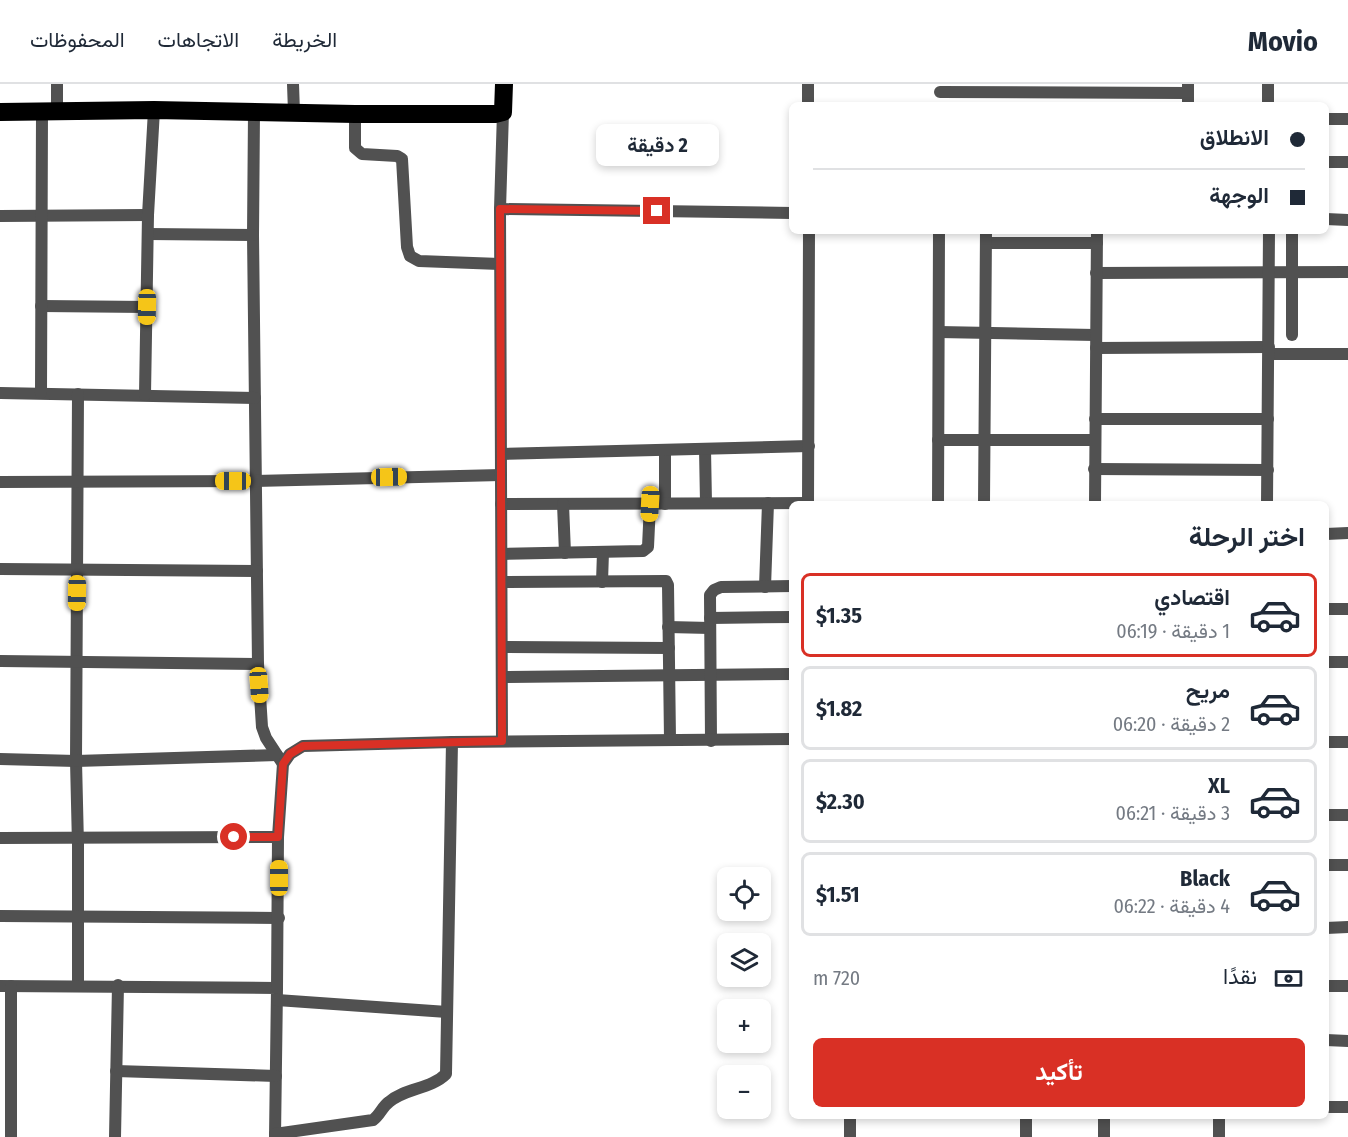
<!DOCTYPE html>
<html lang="ar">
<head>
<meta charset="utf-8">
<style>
	body { margin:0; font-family:"Fira Sans Condensed",Vazirmatn,sans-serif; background:#f2f2f3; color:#1f2937; direction:rtl; height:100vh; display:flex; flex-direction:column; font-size:22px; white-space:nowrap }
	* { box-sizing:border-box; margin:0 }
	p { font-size:20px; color:#747a83 }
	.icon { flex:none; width:33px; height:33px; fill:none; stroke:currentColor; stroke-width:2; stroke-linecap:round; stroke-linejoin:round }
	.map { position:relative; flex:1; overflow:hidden; direction:ltr }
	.sheet { position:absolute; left:789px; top:417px; width:540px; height:618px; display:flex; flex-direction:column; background:#fff; border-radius:9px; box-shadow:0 3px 9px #0003; direction:rtl }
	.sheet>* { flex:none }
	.hud { position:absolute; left:789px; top:18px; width:540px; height:132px; border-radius:9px; box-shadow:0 3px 9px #0003; direction:rtl; display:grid; align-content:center; height:132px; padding:0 24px; background:#fff }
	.buttons { position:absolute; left:717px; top:783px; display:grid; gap:12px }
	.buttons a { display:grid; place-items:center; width:54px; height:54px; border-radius:9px; background:#fff; box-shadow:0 3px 9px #0003; font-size:30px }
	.end { position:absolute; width:27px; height:27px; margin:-14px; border:8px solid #d93025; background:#fff; box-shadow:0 0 0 3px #fff }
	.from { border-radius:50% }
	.bubble { position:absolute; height:42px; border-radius:9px; background:#fff; box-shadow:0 3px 9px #0003; font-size:20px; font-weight:700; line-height:42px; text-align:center; direction:rtl }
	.car { position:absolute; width:18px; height:36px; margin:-18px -9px; border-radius:8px; box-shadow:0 0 4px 2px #0007; background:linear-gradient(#f5c518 24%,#345 0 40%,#f5c518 0 76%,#345 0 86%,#f5c518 0) }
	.hud b { display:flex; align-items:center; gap:21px; height:57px; font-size:22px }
	.hud b+b { border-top:2px solid #e0e1e3 }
	.hud i { width:15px; height:15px; background:#1f2937 }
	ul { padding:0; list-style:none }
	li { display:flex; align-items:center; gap:18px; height:84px; margin:0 12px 9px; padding:0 12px; border:3px solid #e0e1e3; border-radius:9px }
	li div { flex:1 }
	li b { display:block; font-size:22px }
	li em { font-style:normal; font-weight:700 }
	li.selected { border-color:#d93025 }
	li>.icon { width:54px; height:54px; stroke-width:1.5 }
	h2 { padding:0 24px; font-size:27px; line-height:72px }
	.pay { display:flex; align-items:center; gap:15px; height:66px; padding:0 24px; font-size:22px }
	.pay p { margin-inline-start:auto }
	.cta { display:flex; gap:12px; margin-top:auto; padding:12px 24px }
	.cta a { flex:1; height:69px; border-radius:9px; background:#d93025; color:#fff; font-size:24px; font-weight:700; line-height:69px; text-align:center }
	header { display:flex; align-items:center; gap:36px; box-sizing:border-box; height:84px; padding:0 30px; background:#fff; border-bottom:2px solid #e0e1e3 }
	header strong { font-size:28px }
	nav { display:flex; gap:33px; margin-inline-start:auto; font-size:21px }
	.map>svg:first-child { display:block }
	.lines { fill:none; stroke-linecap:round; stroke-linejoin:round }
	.minor { stroke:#515151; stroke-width:12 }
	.highway { stroke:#000; stroke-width:18 }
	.route { stroke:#d93025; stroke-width:8 }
</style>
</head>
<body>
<header>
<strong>Movio</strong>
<nav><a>الخريطة</a><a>الاتجاهات</a><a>المحفوظات</a></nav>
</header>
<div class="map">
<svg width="1348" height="1053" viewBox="0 0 1348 1053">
	<rect width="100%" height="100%" fill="#fff"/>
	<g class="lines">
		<!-- minor -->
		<g class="minor">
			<path d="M293,0L294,28"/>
			<path d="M808,0V21"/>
			<path d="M940,8L1188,9"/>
			<path d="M1188,21V0"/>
			<path d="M1268,21V0"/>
			<path d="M57,28V0"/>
			<path d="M254,28L253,151L258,580L262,643L266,654L283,680"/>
			<path d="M355,30V64L362,70L397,72L402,75L407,163L410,172L419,177L500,180"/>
			<path d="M1326,35H1348"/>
			<path d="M1326,78H1348"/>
			<path d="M500,125L792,129"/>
			<path d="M0,132L148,131"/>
			<path d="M1326,135L1348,136"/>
			<path d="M148,150L253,151"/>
			<path d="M986,159H1097"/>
			<path d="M1096,189L1348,188"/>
			<path d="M41,222L147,223"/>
			<path d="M939,248L1095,251"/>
			<path d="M1292,251V147"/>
			<path d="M1096,264L1269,263"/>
			<path d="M1269,270H1348"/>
			<path d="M0,309L255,314"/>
			<path d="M41,309L42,28"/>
			<path d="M78,310L76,677L78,761V901"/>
			<path d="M145,311L148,131L154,26"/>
			<path d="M1095,335H1268"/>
			<path d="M938,356H1095"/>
			<path d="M705,365L706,419"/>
			<path d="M665,366V420"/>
			<path d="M501,370L809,362"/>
			<path d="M1094,385L1268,386"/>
			<path d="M0,398L255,397L501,391"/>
			<path d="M501,420L808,419"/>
			<path d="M563,420L565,469"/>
			<path d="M808,420L809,147"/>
			<path d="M938,420L939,147"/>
			<path d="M984,420L986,147"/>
			<path d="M1095,420L1097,147"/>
			<path d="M1267,420L1269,147"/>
			<path d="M1326,450L1348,449"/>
			<path d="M502,470L643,467L648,463L650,420"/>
			<path d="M0,485L257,487"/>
			<path d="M502,498L666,497L668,501L670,656"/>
			<path d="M602,498L603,468"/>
			<path d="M765,503L768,419"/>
			<path d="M1326,525H1348"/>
			<path d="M710,534L792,533"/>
			<path d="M668,543L710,544"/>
			<path d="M502,563L669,564"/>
			<path d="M0,577L258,580"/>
			<path d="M1326,578H1348"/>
			<path d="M502,593L792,590"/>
			<path d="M502,657L500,125L503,28"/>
			<path d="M711,657L710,511L714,506L721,503L792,502"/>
			<path d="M1326,658H1348"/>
			<path d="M0,675L76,677L277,671"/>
			<path d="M1326,731H1348"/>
			<path d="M0,754L278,753"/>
			<path d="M1326,781H1348"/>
			<path d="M0,832L279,834"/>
			<path d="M1326,844L1348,843"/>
			<path d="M0,902L277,904L275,1053"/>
			<path d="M1326,902H1348"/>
			<path d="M277,904L278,753L283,680L290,670L303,662L452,658L792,655"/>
			<path d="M277,916L447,928"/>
			<path d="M1326,956L1348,957"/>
			<path d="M116,987L276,992"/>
			<path d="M1326,1023H1348"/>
			<path d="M1104,1032V1053"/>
			<path d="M275,1050L373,1036C380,1031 382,1023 389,1018C405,1004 431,1005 446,990L452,658"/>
			<path d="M11,1053V902"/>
			<path d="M115,1053L118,901"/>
			<path d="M850,1053V1032"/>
			<path d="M1026,1053V1032"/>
			<path d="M1219,1053V1032"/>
		</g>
		<!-- highway -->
		<path class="highway" d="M0,28L154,26L355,30H495L503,28L504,0"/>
	</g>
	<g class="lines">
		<!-- route -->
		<path class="route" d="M234,753H278L283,680L290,670L303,662L502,657L500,125L657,127"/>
	</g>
</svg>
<div class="buttons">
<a><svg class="icon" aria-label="locate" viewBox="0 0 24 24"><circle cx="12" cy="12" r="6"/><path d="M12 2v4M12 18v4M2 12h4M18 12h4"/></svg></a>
<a><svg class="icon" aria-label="layers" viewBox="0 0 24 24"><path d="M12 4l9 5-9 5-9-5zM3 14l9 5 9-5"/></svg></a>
<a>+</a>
<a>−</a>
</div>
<i class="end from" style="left:234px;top:753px"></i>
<i class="end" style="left:657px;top:127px"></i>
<div class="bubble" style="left:596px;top:40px;width:123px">2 دقيقة</div>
<i class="car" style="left:147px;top:223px;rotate:181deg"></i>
<i class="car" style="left:389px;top:393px;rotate:89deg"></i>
<i class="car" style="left:233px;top:397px;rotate:270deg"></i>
<i class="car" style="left:650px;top:420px;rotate:183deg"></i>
<i class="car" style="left:77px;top:509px;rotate:181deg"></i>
<i class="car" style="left:259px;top:601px;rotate:176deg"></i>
<i class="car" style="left:279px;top:794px;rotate:0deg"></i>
<div class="hud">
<b><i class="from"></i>الانطلاق</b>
<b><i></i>الوجهة</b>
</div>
<section class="sheet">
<h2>اختر الرحلة</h2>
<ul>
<li class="selected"><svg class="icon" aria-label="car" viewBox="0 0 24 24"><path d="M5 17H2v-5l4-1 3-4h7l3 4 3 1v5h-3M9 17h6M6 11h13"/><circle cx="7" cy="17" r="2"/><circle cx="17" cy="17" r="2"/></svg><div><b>اقتصادي</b><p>1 دقيقة · 06:19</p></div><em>$1.35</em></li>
<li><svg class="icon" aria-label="car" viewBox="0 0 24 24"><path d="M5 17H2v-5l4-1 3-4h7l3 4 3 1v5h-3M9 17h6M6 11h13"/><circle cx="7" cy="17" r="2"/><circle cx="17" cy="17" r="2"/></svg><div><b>مريح</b><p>2 دقيقة · 06:20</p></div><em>$1.82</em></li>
<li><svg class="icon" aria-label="car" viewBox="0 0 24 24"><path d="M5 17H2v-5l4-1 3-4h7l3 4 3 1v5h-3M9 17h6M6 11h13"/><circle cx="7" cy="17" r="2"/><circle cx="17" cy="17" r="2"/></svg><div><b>XL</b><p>3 دقيقة · 06:21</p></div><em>$2.30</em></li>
<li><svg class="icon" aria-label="car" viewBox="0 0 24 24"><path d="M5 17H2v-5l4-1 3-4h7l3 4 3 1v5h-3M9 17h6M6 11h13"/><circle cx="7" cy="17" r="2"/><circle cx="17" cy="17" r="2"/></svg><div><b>Black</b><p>4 دقيقة · 06:22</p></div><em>$1.51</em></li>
</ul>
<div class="pay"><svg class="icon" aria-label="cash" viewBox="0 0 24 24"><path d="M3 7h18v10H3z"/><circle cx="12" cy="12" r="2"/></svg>نقدًا<p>720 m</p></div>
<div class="cta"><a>تأكيد</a></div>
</section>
</div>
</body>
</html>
